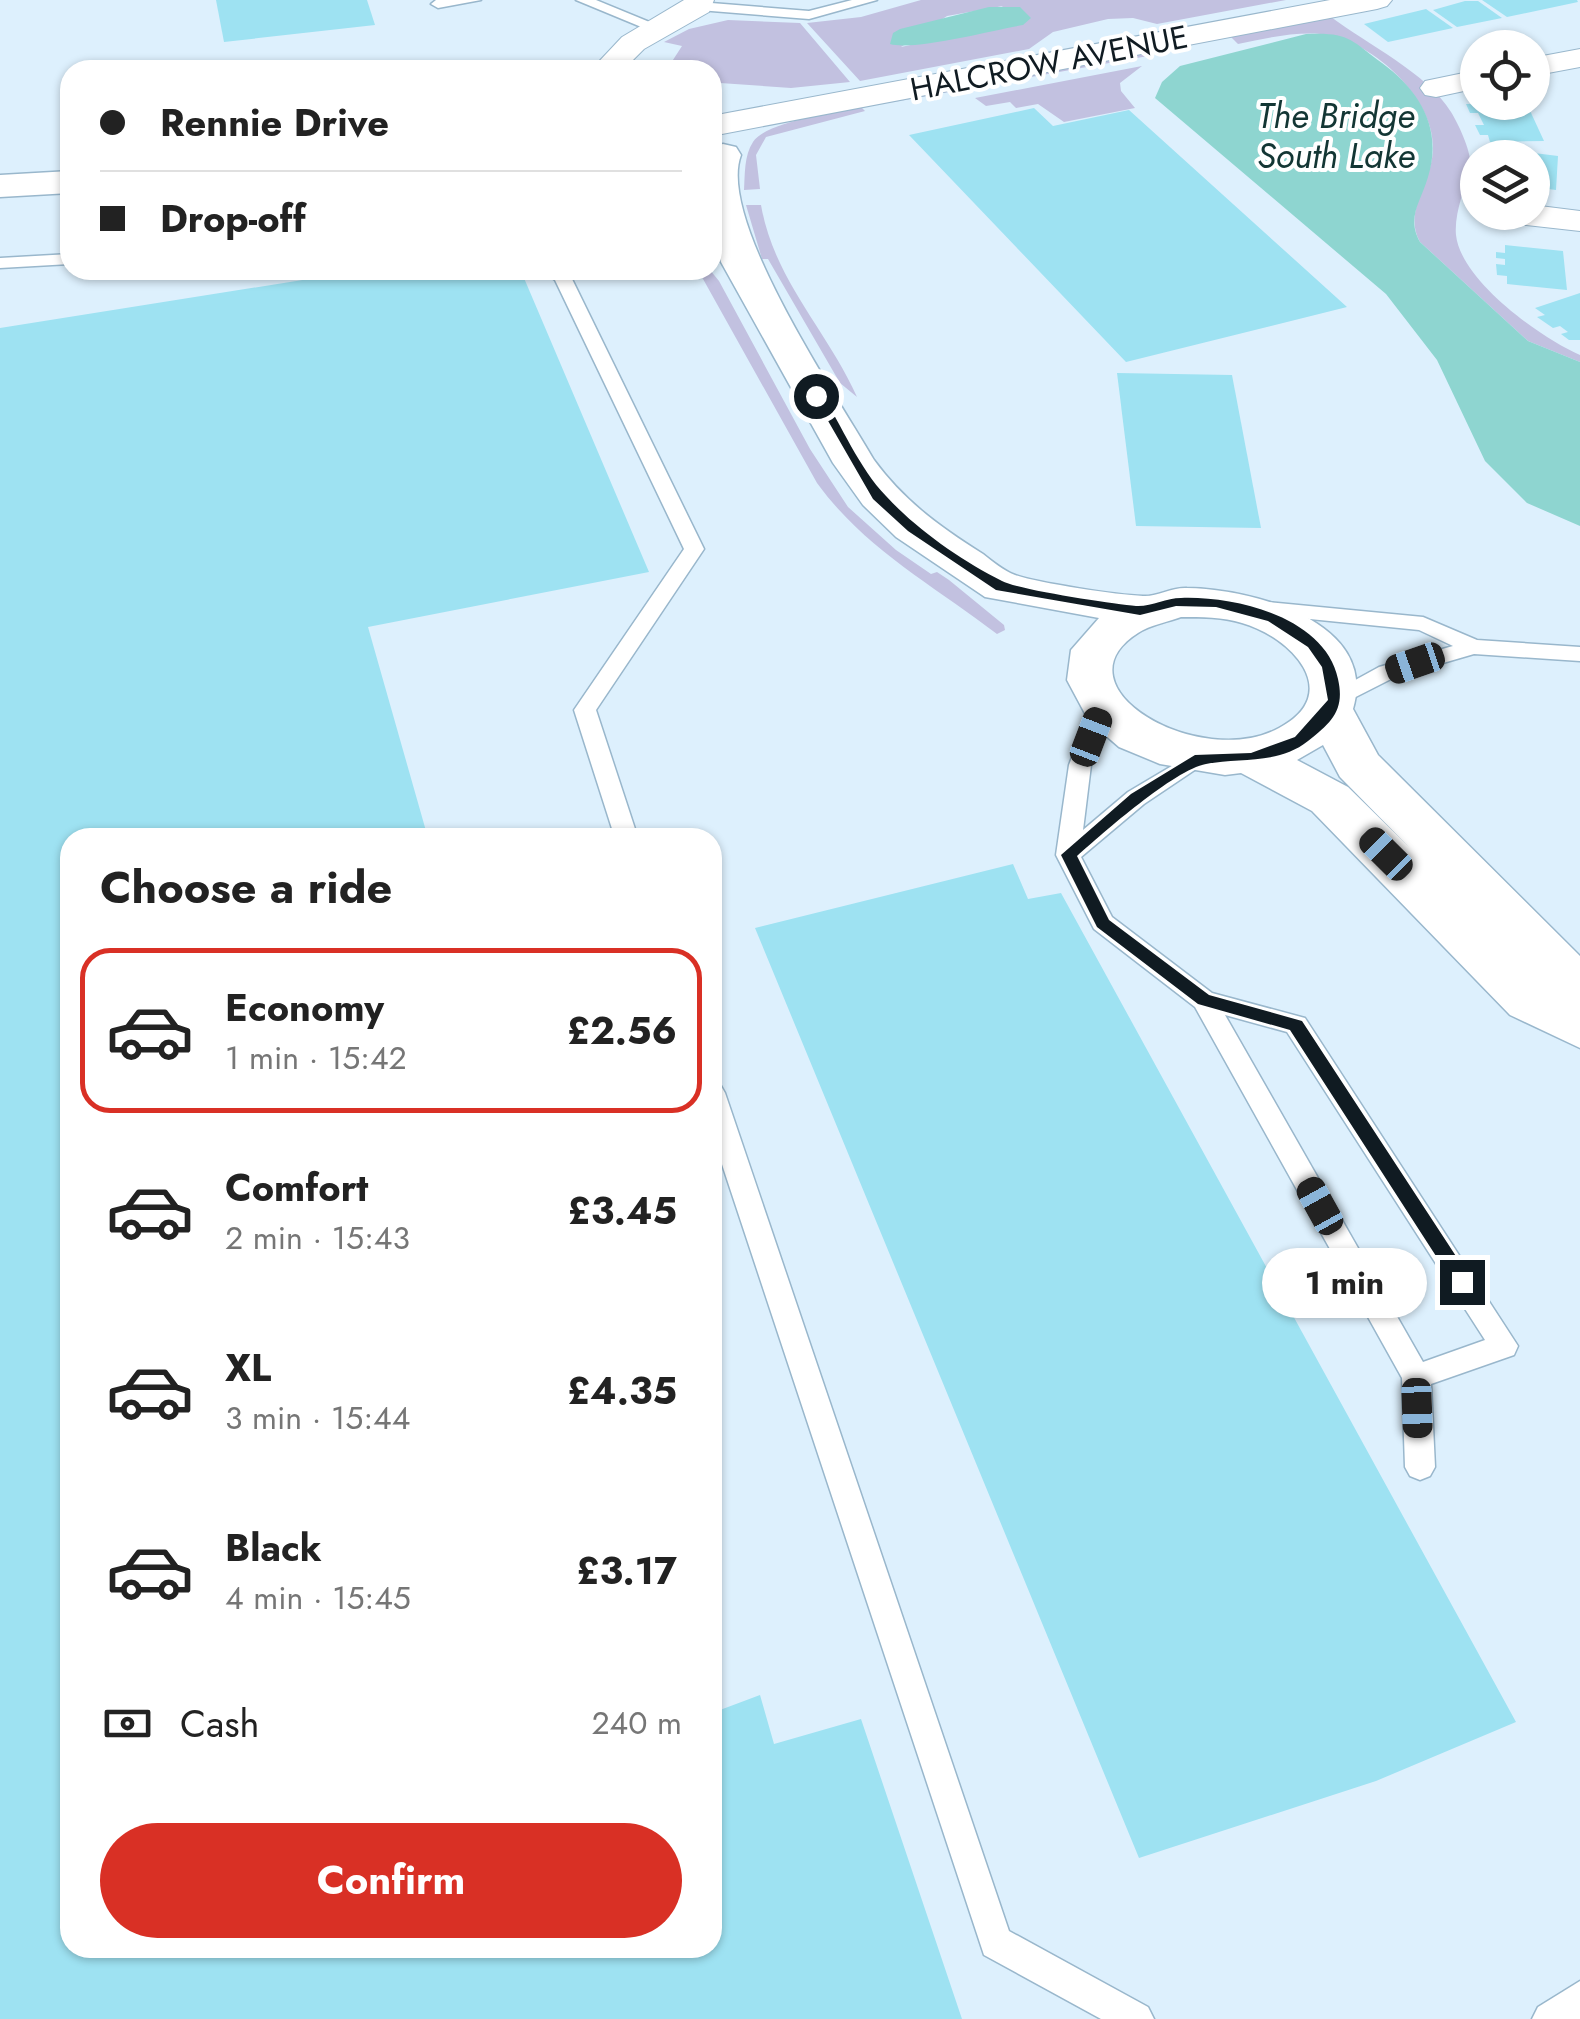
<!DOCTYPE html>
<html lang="en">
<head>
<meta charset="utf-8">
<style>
	body { margin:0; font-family:Jost,sans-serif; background:#f2f2f2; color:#222; height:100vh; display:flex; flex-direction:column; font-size:38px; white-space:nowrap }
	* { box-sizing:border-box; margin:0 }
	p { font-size:32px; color:#767676 }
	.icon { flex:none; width:55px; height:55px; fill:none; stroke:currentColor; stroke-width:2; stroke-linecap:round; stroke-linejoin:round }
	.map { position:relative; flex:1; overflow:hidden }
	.sheet { position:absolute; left:60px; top:828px; width:662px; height:1130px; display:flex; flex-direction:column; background:#fff; border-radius:30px; box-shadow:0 2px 8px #0004 }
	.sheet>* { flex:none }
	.guide { position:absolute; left:60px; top:60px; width:662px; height:220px; border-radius:30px; box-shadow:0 2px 8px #0004; display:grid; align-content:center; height:220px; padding:0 40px; background:#fff }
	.tools { position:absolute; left:1460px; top:30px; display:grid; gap:20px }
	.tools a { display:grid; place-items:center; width:90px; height:90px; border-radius:50%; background:#fff; box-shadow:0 2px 8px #0004; font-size:50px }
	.end { position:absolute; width:45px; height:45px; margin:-22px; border:12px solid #101b22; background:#fff; box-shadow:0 0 0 5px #fff }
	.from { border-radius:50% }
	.bubble { position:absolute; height:70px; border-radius:35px; background:#fff; box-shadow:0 2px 8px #0004; font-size:32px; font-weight:700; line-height:70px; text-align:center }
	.car { position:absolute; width:30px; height:60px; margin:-30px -15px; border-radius:12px; box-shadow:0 0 8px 2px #0007; background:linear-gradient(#222 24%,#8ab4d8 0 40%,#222 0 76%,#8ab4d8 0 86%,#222 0) }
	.guide b { display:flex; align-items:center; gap:35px; height:95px; font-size:38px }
	.guide b+b { border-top:2px solid #e0e0e0 }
	.guide i { width:25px; height:25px; background:#222 }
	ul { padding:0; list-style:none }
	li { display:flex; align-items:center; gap:30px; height:165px; margin:0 20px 15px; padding:0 20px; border:5px solid transparent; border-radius:30px }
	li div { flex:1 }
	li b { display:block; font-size:38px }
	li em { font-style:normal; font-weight:700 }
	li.on { border-color:#d93025 }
	li>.icon { width:90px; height:90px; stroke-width:1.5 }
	h2 { padding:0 40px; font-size:45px; line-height:120px }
	.pay { display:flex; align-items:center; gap:25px; height:110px; padding:0 40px; font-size:38px }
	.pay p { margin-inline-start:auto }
	.button { display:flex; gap:20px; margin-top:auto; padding:20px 40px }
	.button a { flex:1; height:115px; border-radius:60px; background:#d93025; color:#fff; font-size:40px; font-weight:700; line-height:115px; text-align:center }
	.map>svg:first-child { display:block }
	.green { fill:#c2c1e0; fill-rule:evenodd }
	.water { fill:#8ed5d0 }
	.building { fill:#9ee2f2 }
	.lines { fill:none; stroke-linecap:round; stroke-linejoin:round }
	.lane-casing { stroke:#99b7cc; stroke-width:3 }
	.street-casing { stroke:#99b7cc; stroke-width:2 }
	.secondary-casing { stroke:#99b7cc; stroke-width:3 }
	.lane { fill:#fff; fill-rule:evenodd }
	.street { fill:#fff; fill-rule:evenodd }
	.secondary { fill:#fff; fill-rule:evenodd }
	.route { fill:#101b22 }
	.labels { text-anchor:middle; stroke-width:8; stroke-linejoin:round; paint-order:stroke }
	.far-street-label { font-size:32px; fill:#101b22; stroke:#fff }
	.far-water-label { font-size:35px; font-style:italic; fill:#133634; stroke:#fff }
</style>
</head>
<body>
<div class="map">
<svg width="1580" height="2019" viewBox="0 0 1580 2019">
	<rect width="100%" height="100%" fill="#ddf0fd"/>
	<!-- green -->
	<g class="green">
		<path d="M921,0H1286L1157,24L1133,18L1108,19L1053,32L1029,49L860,81L807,23L861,17ZM1003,6L953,36L901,47L947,16Z"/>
		<path d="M1331,17C1367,44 1427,73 1451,112C1458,123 1474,156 1470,170C1465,187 1454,214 1456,235C1461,281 1541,338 1580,355V362L1528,341L1420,242C1402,210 1434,181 1433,146C1433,96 1369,38 1320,34C1295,32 1266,38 1238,44L1228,34Z"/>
		<path d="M728,20L800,23L850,82L791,88L720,83H713L712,70L674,68L671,63L682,46L664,42L689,29Z"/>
		<path d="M1187,44L1148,56L888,103L1164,49Z"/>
		<path d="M1142,66L1120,83L1121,91L1135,108L1064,122L1038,104L1016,108L1010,102L986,106L975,98Z"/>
		<path d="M861,107L865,111L766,137L756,155L760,189L744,190C745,175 744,155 753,142C767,121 836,113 861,107Z"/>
		<path d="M746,205H761C774,280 827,330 857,397L840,383L768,259H762Z"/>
		<path d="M698,270H710L719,281L810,449L848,507L896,550L931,574L937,572L949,580L1004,625L1005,630L997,634C933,585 865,549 817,483Z"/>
	</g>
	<!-- water -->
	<g class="water">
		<path d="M989,7H1020L1031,18L1023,25C994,30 913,51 890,44L893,33L900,29Z"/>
		<path d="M1306,34C1348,32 1350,39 1382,63C1420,91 1443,129 1428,177C1421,202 1406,217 1420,242L1528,341L1580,362V526L1527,503L1485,461L1437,360L1386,294L1155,98L1162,82L1180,66Z"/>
	</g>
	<!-- building -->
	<g class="building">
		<path d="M216,0H367L375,25L224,42Z"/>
		<path d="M1482,0H1577L1578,2L1507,17Z"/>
		<path d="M1465,1H1478L1502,18L1457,27L1433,10Z"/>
		<path d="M1426,9L1453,28L1388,42L1364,24Z"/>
		<path d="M1472,98H1478V102H1526L1544,141L1490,142L1488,135H1480L1475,125H1484L1478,113H1470L1466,104H1474Z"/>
		<path d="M1034,108L1053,126L1129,110L1347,307L1126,362L909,135Z"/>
		<path d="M1503,149L1558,156L1556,190L1532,187V158H1503Z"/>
		<path d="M1505,245L1563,251L1567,290L1507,284V276L1497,275L1496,264L1505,265V259L1496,258V252L1505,253Z"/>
		<path d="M365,270H467L469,278L521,271L649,572L368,627L428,838H70V1948H712V1713L760,1695L774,1744L861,1719L962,2019H0V328Z"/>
		<path d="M1580,293V340H1569L1561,334L1568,332L1560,326L1553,328L1537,317L1545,315L1535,308Z"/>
		<path d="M1117,373L1232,375L1261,528L1136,526Z"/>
		<path d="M1013,864L1028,899L1061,893L1516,1722L1376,1781L1139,1858L755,928Z"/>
	</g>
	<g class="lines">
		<defs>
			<g id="lane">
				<path d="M436,0H481L438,8L431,4Z"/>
				<path d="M576,0H596L664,28L651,31Z"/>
				<path d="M852,0H877L809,19L699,10L692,6L699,2L809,11Z"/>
				<path d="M70,254V264L0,268V258Z"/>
				<path d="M541,270H563L571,277L704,549L596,710L638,838H615L574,710L684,549L555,280Z"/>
				<path d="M1256,601L1423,617L1477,640L1580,647V661L1474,654L1395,677L1336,707L1328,705L1325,700L1328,695L1379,667L1453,646L1419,630L1249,613L1246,608L1249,603Z"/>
				<path d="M1102,701L1113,708L1091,765L1083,830L1128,792L1192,754L1200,751L1211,759L1144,804L1081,857L1112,917L1212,993L1305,1018L1518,1346L1514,1355L1431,1384L1435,1467L1430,1476L1420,1480L1410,1476L1405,1467L1402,1378L1195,1007L1094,929L1056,855L1069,765L1091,708ZM1225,1015L1287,1032L1485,1340L1423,1362Z"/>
				<path d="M712,1083L721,1086L725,1093L1009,1931L1148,2007L1154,2019H1101L984,1955L712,1134Z"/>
				<path d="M1580,1981V2019H1532L1538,2007Z"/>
			</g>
			<g id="street">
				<path d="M684,0H714L709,12L644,49L623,70H591L622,37Z"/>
				<path d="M1330,0H1392L1387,6L1377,9L722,134L712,131V117L722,114Z"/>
				<path d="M1580,49V67L1532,76V58Z"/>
				<path d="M1478,70V88L1436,97L1425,95L1420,88L1425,81Z"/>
				<path d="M1532,205L1580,211V231L1500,222L1488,219L1483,212H1532Z"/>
			</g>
			<g id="secondary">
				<path d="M723,144L736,147L741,155C716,220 839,399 874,460C904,501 940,527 983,554C992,561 1004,571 1015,575C1038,583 1117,595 1143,596C1157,597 1172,587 1187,588C1251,589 1379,621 1353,709L1378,755L1580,956V1048L1510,1015L1312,811L1241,773L1225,775L1160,764L1119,747L1089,721L1067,680L1071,650L1099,618L985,597L896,537L863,505L833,463L721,262L712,229V147ZM1181,617C1201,617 1223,617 1242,623C1291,637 1345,693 1279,728C1200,771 1053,687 1138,633C1150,625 1168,622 1181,617ZM1323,745L1340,777L1409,847L1348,787L1297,760Z"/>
				<path d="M70,171V193L0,197V175Z"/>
			</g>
		</defs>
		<!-- lane casing -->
		<use href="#lane" class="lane-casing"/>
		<!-- street casing -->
		<use href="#street" class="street-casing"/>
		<!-- secondary casing -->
		<use href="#secondary" class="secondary-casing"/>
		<!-- lane -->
		<use href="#lane" class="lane"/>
		<!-- street -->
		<use href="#street" class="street"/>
		<!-- secondary -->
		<use href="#secondary" class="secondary"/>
	</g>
	<!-- route -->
	<path class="route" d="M812,393H821C842,426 859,468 886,496C916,529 962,561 1002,581C1019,590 1113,604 1136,606C1151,607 1166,598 1181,598C1235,596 1325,617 1338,679C1345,710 1332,722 1308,741C1278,765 1240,757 1206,764C1174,770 1103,833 1077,856L1109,920L1209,995L1302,1021L1469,1276V1287H1456L1290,1030L1198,1004L1097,927L1061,855L1131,794L1195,755L1251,753L1295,737L1328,700L1322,667L1308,647L1268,621L1216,607L1176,606L1140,615L996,590L908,531L873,499Z"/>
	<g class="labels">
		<!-- far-street labels -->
		<g class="far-street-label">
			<text transform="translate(1049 63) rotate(-11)" y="11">HALCROW AVENUE</text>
		</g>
		<!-- far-water labels -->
		<g class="far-water-label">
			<text x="1336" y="128">The Bridge<tspan x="1336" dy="40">South Lake</tspan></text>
		</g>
	</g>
</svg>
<div class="tools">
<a><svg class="icon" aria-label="locate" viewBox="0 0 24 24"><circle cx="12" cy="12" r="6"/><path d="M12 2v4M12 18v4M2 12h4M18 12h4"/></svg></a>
<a><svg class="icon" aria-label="layers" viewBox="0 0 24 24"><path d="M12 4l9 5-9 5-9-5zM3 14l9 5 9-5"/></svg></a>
</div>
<i class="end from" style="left:816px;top:396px"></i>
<i class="end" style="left:1462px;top:1282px"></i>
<div class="bubble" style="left:1262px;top:1248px;width:165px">1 min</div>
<i class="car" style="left:1415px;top:663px;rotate:251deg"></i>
<i class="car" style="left:1091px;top:737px;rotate:21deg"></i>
<i class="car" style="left:1386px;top:854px;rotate:315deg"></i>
<i class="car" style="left:1320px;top:1206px;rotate:331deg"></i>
<i class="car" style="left:1417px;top:1408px;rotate:178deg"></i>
<div class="guide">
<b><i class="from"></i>Rennie Drive</b>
<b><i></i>Drop-off</b>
</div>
<section class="sheet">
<h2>Choose a ride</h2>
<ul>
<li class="on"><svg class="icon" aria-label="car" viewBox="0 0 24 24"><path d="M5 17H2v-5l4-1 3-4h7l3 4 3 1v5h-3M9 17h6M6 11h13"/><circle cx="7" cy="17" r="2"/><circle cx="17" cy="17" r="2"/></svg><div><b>Economy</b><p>1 min · 15:42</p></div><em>£2.56</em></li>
<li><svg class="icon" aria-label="car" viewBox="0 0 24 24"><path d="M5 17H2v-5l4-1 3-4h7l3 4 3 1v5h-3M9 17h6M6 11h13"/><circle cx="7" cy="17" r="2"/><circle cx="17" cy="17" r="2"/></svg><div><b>Comfort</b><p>2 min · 15:43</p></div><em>£3.45</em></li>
<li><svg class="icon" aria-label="car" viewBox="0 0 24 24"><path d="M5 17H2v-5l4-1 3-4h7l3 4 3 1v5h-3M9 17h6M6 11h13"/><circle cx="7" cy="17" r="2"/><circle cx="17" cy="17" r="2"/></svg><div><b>XL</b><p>3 min · 15:44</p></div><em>£4.35</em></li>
<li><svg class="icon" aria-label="car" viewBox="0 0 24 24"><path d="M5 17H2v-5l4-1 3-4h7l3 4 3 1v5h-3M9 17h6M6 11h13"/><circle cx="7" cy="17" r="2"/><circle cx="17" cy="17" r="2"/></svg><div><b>Black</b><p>4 min · 15:45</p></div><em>£3.17</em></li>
</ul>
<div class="pay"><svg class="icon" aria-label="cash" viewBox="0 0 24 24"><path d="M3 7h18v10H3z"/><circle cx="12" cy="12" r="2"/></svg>Cash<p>240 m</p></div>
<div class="button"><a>Confirm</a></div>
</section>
</div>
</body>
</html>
